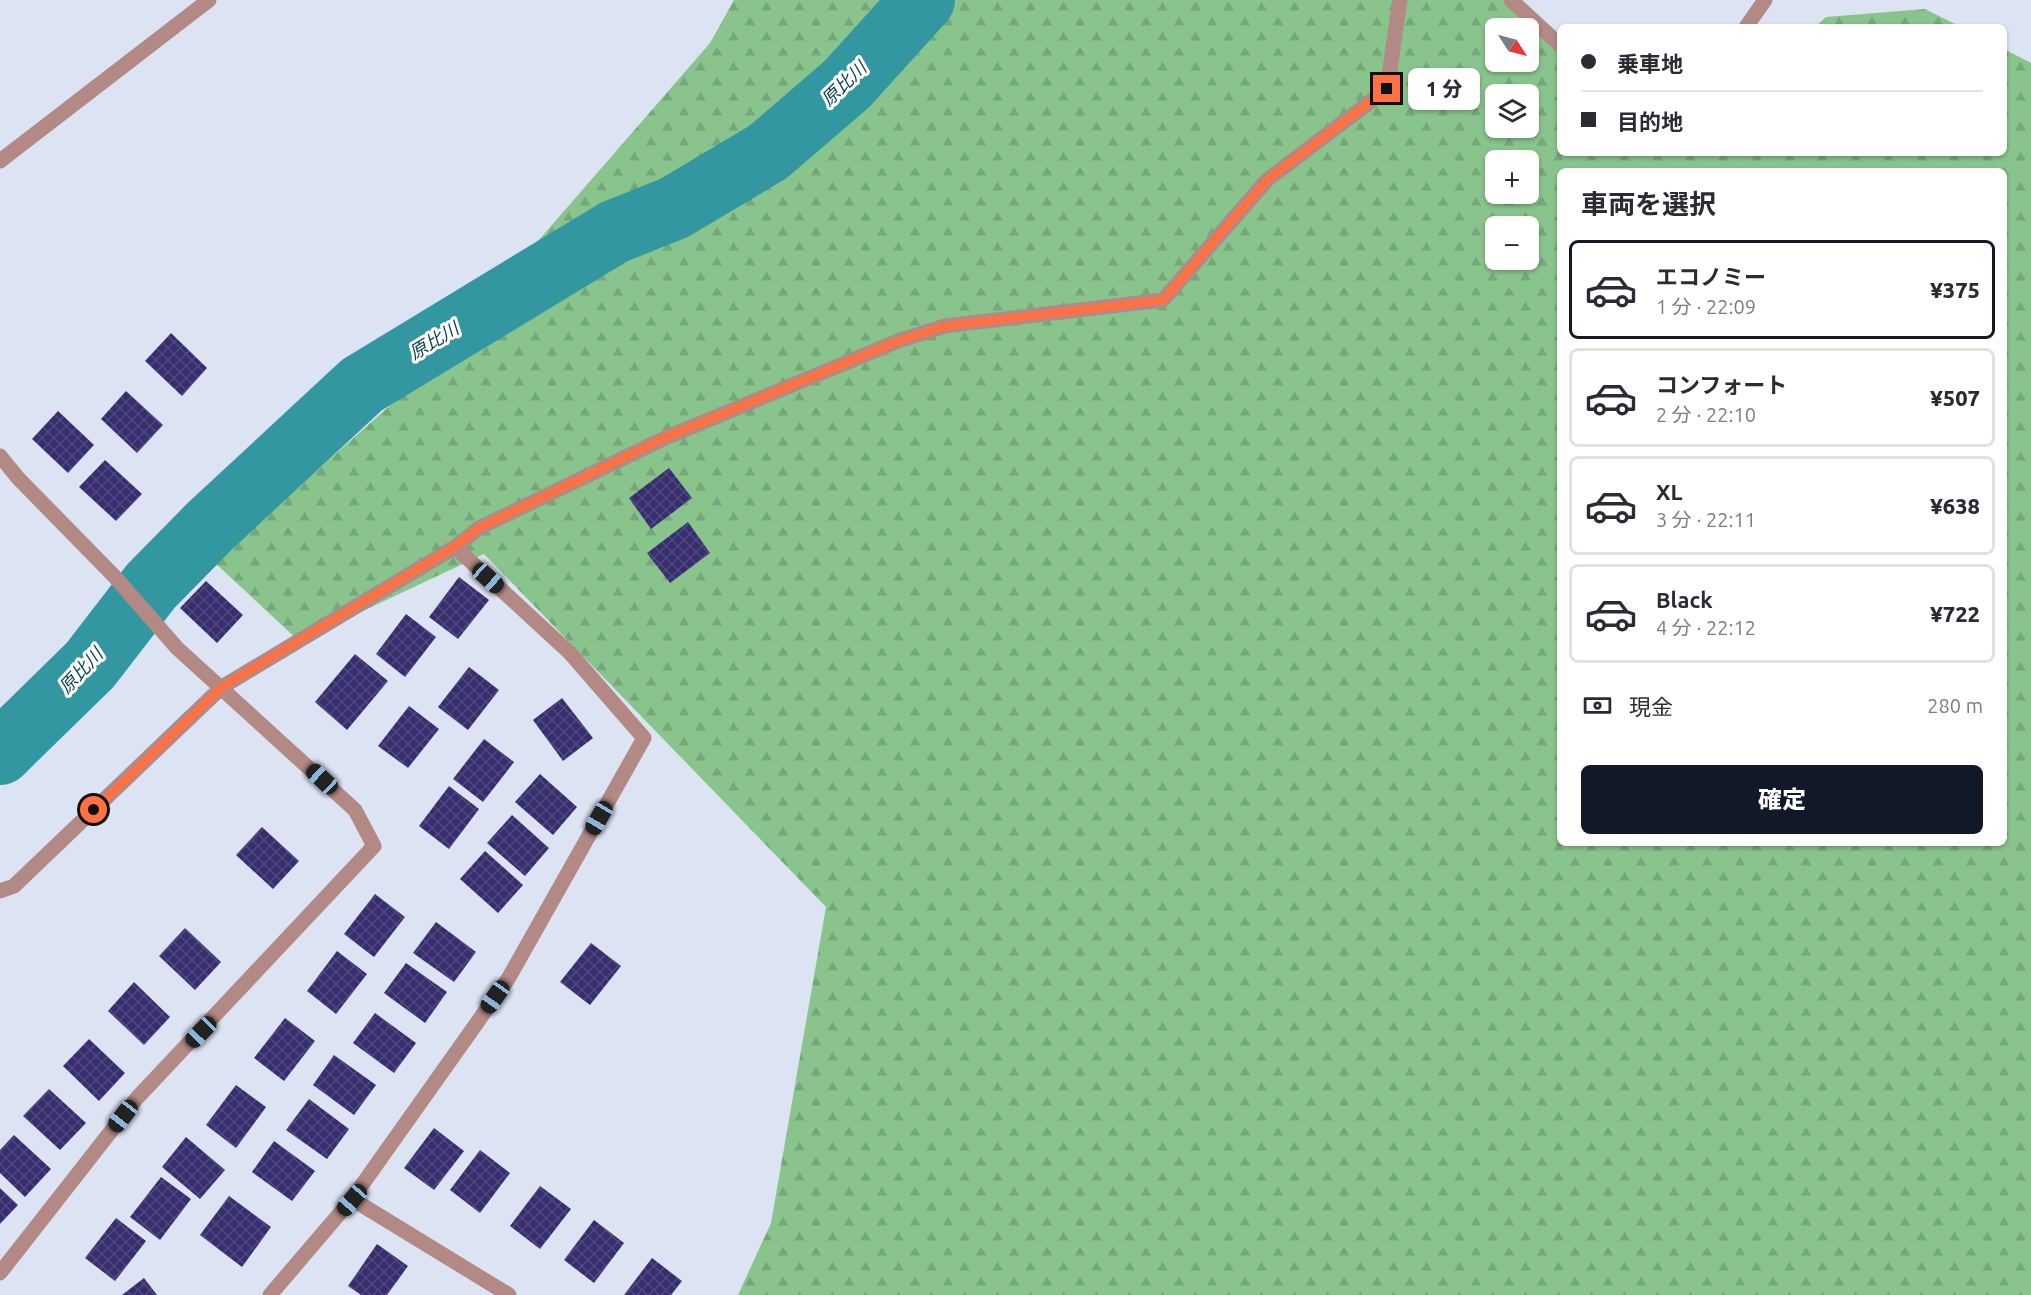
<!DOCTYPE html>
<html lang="ja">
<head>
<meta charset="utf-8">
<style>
	body { margin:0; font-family:Ubuntu,"Noto Sans JP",sans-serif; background:#f2f2f3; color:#2b2b33; height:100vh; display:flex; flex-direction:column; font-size:22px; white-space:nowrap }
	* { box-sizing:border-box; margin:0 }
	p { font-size:20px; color:#7c7c81 }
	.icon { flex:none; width:33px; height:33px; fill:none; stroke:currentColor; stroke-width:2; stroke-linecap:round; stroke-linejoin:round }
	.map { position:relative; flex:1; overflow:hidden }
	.side { position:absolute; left:1557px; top:168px; width:450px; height:678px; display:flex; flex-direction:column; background:#fff; border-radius:9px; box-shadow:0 2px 4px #0004 }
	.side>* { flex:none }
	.banner { position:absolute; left:1557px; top:24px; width:450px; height:132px; border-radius:9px; box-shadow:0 2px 4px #0004; display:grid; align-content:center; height:132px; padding:0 24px; background:#fff }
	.needle { width:39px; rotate:126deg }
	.tools { position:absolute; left:1485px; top:18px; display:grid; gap:12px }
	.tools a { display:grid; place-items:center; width:54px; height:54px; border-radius:9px; background:#fff; box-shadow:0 2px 4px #0004; font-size:30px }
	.end { position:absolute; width:27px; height:27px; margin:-14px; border:8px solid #ff7043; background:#111; box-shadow:0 0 0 3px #111 }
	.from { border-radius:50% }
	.bubble { position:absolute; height:42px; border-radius:9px; background:#fff; box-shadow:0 2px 4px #0004; font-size:20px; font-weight:800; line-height:42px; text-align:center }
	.car { position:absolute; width:18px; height:36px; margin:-18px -9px; border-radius:8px; box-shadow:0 0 4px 2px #0007; background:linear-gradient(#222 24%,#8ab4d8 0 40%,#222 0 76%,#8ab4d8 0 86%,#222 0) }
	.banner b { display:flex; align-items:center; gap:21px; height:57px; font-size:22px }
	.banner b+b { border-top:2px solid #e1e1e2 }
	.banner i { width:15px; height:15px; background:#2b2b33 }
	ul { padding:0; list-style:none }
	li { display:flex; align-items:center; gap:18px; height:99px; margin:0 12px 9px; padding:0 12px; border:3px solid #e1e1e2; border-radius:9px }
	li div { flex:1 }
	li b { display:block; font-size:22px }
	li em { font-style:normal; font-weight:800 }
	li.current { border-color:#111827 }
	li>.icon { width:54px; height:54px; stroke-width:1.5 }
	h2 { padding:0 24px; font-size:27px; line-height:72px }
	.pay { display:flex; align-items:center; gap:15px; height:66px; padding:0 24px; font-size:22px }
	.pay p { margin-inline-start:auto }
	.action { display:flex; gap:12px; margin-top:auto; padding:12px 24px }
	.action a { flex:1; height:69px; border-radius:9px; background:#111827; color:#fff; font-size:24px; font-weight:800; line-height:69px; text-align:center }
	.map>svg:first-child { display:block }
	.forest { fill:url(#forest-firs); fill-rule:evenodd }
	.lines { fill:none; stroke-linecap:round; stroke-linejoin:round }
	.river { stroke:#3397a2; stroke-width:64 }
	.building { fill:url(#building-cross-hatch) }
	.street { stroke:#b38985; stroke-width:15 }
	.route { stroke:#ff7043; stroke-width:8 }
	.labels { text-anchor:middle; stroke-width:6; stroke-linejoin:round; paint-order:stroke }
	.water-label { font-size:18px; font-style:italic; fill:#07444a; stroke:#fff }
</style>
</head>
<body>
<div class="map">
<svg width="2031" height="1295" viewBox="0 0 2031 1295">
	<defs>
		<pattern id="forest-firs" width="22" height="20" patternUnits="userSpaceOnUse" patternTransform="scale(1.5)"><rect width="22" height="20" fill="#89c48c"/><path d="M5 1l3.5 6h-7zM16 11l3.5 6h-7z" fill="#75a879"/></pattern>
		<pattern id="building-cross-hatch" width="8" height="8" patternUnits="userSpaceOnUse" patternTransform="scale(1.5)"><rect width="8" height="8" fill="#372d6f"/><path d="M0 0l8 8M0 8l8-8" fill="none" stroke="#50497f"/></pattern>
	</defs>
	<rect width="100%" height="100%" fill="#dce3f3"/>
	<!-- forest -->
	<g class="forest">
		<path d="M734,0H1509L1560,53V153H2004V49L2031,63V1295H738L771,1223L826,907L484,554L299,641L214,562L413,385L710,43ZM1496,28H1528V62H1496ZM1496,94H1528V128H1496ZM1496,160H1528V194H1496ZM1560,171H2004V843H1560ZM1496,226H1528V260H1496Z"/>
		<path d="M1925,9L1961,27H1815L1826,17Z"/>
	</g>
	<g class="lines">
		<!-- river -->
		<path class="river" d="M0,753L90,665L151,586L210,526L362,385L614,232L674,208L768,152L847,84L923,0"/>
	</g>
	<!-- building -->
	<g class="building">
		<path d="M171,333L207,368L182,396L145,361Z"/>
		<path d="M126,391L163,425L137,453L101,419Z"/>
		<path d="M58,411L94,445L68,473L32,439Z"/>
		<path d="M105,460L142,494L116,521L79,487Z"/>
		<path d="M669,468L692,498L651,529L629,498Z"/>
		<path d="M688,522L710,553L670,583L647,553Z"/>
		<path d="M459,577L489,600L458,639L429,617Z"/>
		<path d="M206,581L243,615L217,643L180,608Z"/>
		<path d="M406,614L436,637L405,677L376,654Z"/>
		<path d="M355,654L388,681L347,730L315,702Z"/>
		<path d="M469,667L499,690L468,730L438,707Z"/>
		<path d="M562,698L593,738L563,761L533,720Z"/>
		<path d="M409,706L439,729L408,768L378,746Z"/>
		<path d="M484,739L514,762L483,802L453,779Z"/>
		<path d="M540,774L577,807L553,835L515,802Z"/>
		<path d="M449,786L479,809L449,849L419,826Z"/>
		<path d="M512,815L549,848L525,876L487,843Z"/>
		<path d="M262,827L299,861L273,889L236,855Z"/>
		<path d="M485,851L523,885L498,913L460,879Z"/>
		<path d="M375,894L405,917L374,957L344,934Z"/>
		<path d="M436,922L476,952L454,982L413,953Z"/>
		<path d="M185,928L221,962L195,990L159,956Z"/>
		<path d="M591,943L621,966L590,1005L560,982Z"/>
		<path d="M337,951L367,974L336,1014L307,991Z"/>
		<path d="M406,963L447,992L425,1023L384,993Z"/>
		<path d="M134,982L170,1017L144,1045L108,1011Z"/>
		<path d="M375,1013L416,1043L394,1073L353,1043Z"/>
		<path d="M285,1018L315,1041L284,1081L254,1058Z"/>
		<path d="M89,1039L125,1073L99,1101L63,1066Z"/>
		<path d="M334,1055L376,1085L354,1115L313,1085Z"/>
		<path d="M236,1085L266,1107L236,1148L206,1125Z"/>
		<path d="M49,1089L86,1123L60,1150L23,1116Z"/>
		<path d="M309,1099L349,1129L327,1159L286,1130Z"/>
		<path d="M434,1128L464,1151L434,1190L404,1168Z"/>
		<path d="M14,1135L51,1169L25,1197L0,1173V1150Z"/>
		<path d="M186,1137L225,1170L200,1199L162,1167Z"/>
		<path d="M274,1141L315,1171L292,1201L252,1172Z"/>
		<path d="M480,1150L510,1173L480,1213L450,1190Z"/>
		<path d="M161,1177L191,1199L160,1240L130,1217Z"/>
		<path d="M540,1186L571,1209L540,1249L510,1226Z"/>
		<path d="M0,1188L18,1205L0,1224Z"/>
		<path d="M229,1196L271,1227L242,1267L200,1235Z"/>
		<path d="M116,1218L146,1241L115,1281L85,1258Z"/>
		<path d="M594,1220L624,1243L594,1283L564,1260Z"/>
		<path d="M377,1244L408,1266L387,1295H361L348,1286Z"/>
		<path d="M652,1258L682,1281L671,1295H624Z"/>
		<path d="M144,1278L157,1295H122Z"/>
	</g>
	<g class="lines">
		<!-- street -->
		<g class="street">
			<path d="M1511,0L1560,45"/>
			<path d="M1746,27L1765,0"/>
			<path d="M0,161L209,0"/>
			<path d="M0,456L18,478L115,577L177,648L355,810L374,846L137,1098L0,1273"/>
			<path d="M0,891L14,886L222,687L455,547L479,528L665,438L898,341L945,326L1163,300L1267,180L1387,89L1400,0"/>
			<path d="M352,1199L509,1295"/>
			<path d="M270,1295L352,1199L508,979L644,738L570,653L455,547"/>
		</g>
	</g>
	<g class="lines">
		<!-- route -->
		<path class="route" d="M94,810L222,687L454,547L479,528L664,438L898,341L945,326L1163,300L1267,180L1387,89"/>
	</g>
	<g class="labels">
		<!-- water labels -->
		<g class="water-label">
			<text transform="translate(844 84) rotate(-44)" y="6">原比川</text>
			<text transform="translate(434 341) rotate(-31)" y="6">原比川</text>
			<text transform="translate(81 671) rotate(-47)" y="6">原比川</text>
		</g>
	</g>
</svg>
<div class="tools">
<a><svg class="needle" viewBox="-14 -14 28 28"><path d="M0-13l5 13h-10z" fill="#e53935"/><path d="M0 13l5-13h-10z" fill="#7c7c81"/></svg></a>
<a><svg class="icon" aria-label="layers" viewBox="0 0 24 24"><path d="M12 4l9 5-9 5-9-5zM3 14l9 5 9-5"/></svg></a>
<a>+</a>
<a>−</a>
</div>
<i class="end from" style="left:94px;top:810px"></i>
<i class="end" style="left:1387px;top:89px"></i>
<div class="bubble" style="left:1408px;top:68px;width:72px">1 分</div>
<i class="car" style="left:488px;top:578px;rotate:132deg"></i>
<i class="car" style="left:322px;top:779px;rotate:313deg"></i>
<i class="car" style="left:599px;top:818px;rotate:210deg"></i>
<i class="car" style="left:495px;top:997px;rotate:215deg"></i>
<i class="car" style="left:201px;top:1032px;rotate:224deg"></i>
<i class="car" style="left:123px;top:1116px;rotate:218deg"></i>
<i class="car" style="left:352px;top:1200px;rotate:221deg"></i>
<div class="banner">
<b><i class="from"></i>乗車地</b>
<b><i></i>目的地</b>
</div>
<section class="side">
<h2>車両を選択</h2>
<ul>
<li class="current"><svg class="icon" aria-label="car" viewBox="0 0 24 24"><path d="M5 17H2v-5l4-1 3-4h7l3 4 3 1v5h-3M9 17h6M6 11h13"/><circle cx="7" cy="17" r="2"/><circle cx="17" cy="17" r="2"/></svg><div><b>エコノミー</b><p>1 分 · 22:09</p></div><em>¥375</em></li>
<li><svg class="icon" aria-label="car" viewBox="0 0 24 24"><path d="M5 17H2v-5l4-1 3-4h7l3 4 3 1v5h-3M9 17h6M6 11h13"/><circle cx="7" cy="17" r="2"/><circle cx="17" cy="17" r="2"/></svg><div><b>コンフォート</b><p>2 分 · 22:10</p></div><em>¥507</em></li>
<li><svg class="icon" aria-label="car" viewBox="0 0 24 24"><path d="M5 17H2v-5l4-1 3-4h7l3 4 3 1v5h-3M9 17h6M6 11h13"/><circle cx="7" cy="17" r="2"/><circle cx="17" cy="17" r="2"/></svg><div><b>XL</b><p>3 分 · 22:11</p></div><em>¥638</em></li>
<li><svg class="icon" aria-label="car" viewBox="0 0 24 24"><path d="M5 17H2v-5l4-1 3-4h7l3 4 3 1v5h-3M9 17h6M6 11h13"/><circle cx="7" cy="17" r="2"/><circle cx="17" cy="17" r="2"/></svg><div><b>Black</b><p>4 分 · 22:12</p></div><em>¥722</em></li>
</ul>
<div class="pay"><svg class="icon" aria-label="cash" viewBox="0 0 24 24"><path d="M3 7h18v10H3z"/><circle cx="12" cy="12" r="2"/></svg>現金<p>280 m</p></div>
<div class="action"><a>確定</a></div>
</section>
</div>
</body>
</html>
